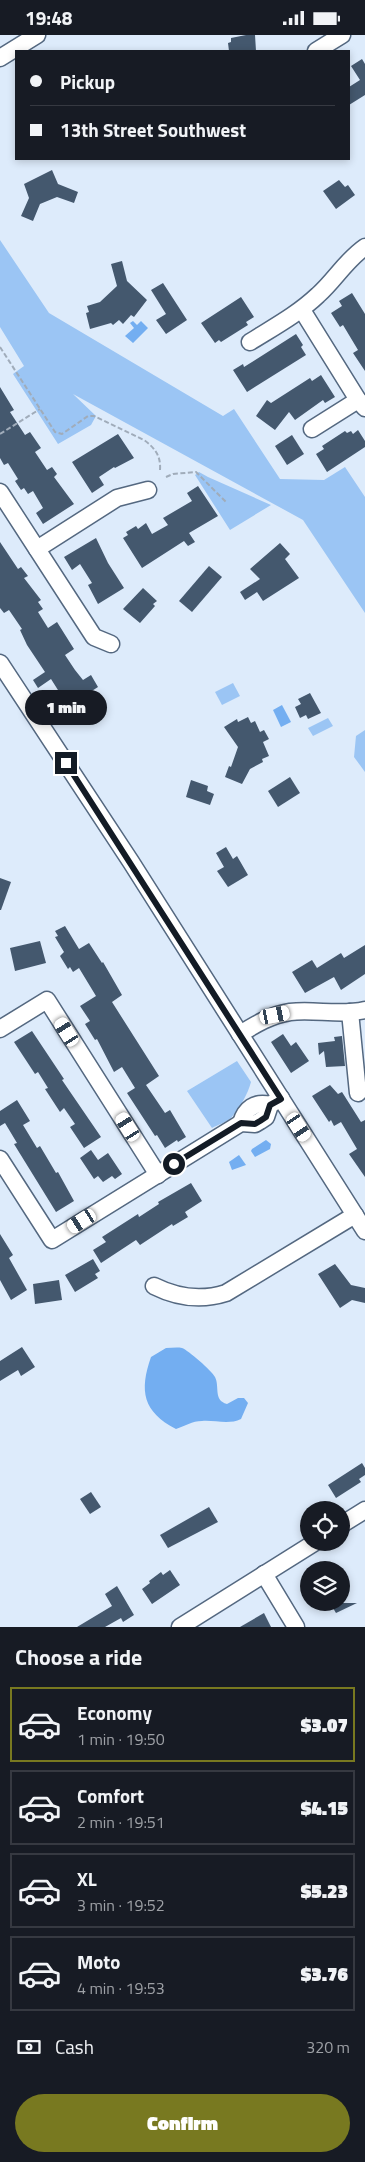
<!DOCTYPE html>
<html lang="en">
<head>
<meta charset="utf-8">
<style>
	body { margin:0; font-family:"Titillium Web",sans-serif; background:#20242c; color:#f1f3f6; height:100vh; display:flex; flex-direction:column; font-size:19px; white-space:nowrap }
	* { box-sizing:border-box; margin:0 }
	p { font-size:16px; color:#9ea1a6 }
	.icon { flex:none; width:28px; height:28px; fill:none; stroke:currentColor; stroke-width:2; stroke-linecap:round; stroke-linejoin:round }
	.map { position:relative; height:1592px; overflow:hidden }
	.side { display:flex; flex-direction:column; background:#171b24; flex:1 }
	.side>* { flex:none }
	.hud { position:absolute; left:15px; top:15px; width:335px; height:110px; border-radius:0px; box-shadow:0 2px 8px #0003; display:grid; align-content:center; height:110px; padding:0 15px; background:#171b24 }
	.controls { position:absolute; left:300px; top:1466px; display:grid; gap:10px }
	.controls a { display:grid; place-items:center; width:50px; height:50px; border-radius:50%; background:#171b24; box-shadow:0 2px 8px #0003; font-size:25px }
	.end { position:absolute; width:22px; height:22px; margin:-11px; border:6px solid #131b25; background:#fff; box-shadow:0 0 0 2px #fff }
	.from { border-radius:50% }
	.bubble { position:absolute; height:35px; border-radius:18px; background:#171b24; box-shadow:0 2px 8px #0003; font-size:16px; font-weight:800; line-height:35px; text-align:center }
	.car { position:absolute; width:15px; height:30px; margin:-15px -8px; border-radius:6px; box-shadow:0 0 4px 1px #0007; background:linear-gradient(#fff 24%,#345 0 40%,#fff 0 76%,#345 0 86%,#fff 0) }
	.hud b { display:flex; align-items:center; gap:18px; height:48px; font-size:19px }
	.hud b+b { border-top:1px solid #363941 }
	.hud i { width:12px; height:12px; background:#f1f3f6 }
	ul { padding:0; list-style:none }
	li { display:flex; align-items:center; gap:15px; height:75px; margin:0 10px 8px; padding:0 5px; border:2px solid #363941; border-radius:0px }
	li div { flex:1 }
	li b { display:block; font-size:19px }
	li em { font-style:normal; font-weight:800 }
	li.active { border-color:#787920 }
	li>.icon { width:45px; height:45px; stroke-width:1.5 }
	h2 { padding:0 15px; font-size:22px; line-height:60px }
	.pay { display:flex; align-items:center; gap:12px; height:55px; padding:0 15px; font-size:19px }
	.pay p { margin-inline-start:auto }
	.primary-button { display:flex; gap:10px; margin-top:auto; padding:10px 15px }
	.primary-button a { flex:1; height:58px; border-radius:30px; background:#787920; color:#fff; font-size:20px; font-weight:800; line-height:58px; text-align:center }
	.status { display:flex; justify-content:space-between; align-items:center; height:35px; padding:0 25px; background:#171b24; direction:ltr }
	.status svg { height:14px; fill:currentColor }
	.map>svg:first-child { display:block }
	.green { fill:#9bc5f4 }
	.water { fill:#73aef1 }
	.building { fill:#44586e }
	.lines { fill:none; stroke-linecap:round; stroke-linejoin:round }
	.minor-casing { stroke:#546880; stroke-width:19 }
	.path { stroke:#a0acba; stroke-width:2; stroke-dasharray:5 2.5; stroke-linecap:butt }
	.minor { stroke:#fff; stroke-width:16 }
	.route { stroke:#131b25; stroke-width:6 }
</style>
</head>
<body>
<div class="status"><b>19:48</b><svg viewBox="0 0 49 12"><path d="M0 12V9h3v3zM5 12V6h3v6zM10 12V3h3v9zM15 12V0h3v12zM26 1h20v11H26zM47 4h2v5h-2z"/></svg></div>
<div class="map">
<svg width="365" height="1592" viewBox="0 0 365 1592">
	<rect width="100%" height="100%" fill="#ddebfb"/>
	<!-- green -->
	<g class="green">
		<path d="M0,205L49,278L223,381L234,374L280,444L324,445L345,432L365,462V578L303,485L73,359L96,381L91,390L58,409L13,339L24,331L0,292Z"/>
		<path d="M199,437L208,442L271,470L230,495L195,440Z"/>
		<path d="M233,648L240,661L222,670L215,657Z"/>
		<path d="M328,683L333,691L313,701L308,693Z"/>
		<path d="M365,695V737L354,722L356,701Z"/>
		<path d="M237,1026L251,1047C248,1059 239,1074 231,1083C226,1087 218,1090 212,1093L187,1056Z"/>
	</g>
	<!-- water -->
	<g class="water">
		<path d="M133,286L137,290L141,286L148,293L133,308L125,301L134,293L130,288Z"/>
		<path d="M282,670L291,687L281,692L273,675Z"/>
		<path d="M266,1105L271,1109L270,1114L255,1122L251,1116L252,1114Z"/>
		<path d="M239,1120L246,1130L232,1135L229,1127Z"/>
		<path d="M166,1313C171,1313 177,1312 182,1313C188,1315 212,1336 215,1342C220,1352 213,1365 227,1369L238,1363H244L248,1368L241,1384C229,1390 215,1385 202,1386C192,1386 185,1391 176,1394C143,1377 139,1356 151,1322Z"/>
	</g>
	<!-- building -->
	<g class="building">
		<path d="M246,0H255L256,16H229L228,8L231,7V3Z"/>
		<path d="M362,24L365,29V60L349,70V52L360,45L351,31Z"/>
		<path d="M52,135L58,149L78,157L74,168L57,162L40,169L33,186L21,181L29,163L24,149Z"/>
		<path d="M339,145L345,152L348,150L355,160L336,174L323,156Z"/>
		<path d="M122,226L127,246L147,265L134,282L131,280L123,289L119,285L113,290L111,288L90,294L86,278L89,277L87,271L100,267L117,251L111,229Z"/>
		<path d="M163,248L187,285L166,299L156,285L166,279L151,255Z"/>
		<path d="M352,258L365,279V336L353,318L358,315L343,290L340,292L331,278L342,271L339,266Z"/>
		<path d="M241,262L254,282L246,287L248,290L221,307L219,305L215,308L201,288Z"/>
		<path d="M296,299L303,310L301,312L306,320L247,357L233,335L243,329L244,332Z"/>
		<path d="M321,340L335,362L325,368L323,365L295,385L289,377L275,395L256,381L267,365L271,368L310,343L312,346Z"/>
		<path d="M0,352L14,375L10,377L25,400L30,397L41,413L35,417L47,435L52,432L57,439L54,442L74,469L43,489L36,478L43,473L33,456L28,459L24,453L21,455L15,446L18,444L8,428L4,430L0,423Z"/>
		<path d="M358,395L365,406V412L327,437L316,419L324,414L322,411L345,396L347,398L351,396L353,399Z"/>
		<path d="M118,399L134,423L115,433L114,432L99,442L104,450L92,458L72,427Z"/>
		<path d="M292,400L304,419L287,430L275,411Z"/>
		<path d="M198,451L218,481L189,498L195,507L188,511L184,506L142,533L123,503L128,500L126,497L136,491L138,494L146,488L152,499L168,490L163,483L192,466L187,458Z"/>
		<path d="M96,503L108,528L124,553L98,569L88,550L92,548L80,529L72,535L64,522Z"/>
		<path d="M0,507L18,534L21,532L28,541L24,543L41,565L38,567L43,574L38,577L48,593L57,587L74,614L65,620L75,635L83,645L91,640L98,652L73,668L68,660L63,663L51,644L38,653L33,645L45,637L27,610L20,595L22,594L9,575L4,578L0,573Z"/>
		<path d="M280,508L290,519L285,524L299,543L263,566L257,557L245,565L240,557L260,544L250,534Z"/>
		<path d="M209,531L222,542L192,577L179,566Z"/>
		<path d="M143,553L157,566L153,569L155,571L140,588L123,574Z"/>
		<path d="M310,658L321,678L308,684L306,680L300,683L295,672L301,669L298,664Z"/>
		<path d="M248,682L251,688L255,686L260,697L264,695L269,704L263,707L269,721L262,724L263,727L250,734L242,749L225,742L229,731L231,732L238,712L224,692L237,684L238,687Z"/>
		<path d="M290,742L300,758L278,772L268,756Z"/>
		<path d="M191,745L208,751L207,756L214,759L210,770L186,762Z"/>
		<path d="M226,812L233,824L237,821L248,840L228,852L217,836L224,832L216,818Z"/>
		<path d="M0,843L11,847L1,875H0Z"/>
		<path d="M65,891L79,914L89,908L102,928L103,927L122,960L112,967L159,1041L146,1050L165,1078L170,1075L186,1102L178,1107L177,1105L165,1113L157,1100L155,1101L127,1058L135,1053L122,1032L114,1037L97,1004L95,1005L85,989L90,986L80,971L96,961L79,933L73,937L70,932L68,934L60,921L64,917L55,902L58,901L55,896Z"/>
		<path d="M40,906L46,928L15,936L10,913Z"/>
		<path d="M365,910V939L341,955L334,942L305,958L292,937L312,925L317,933L341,918L344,923Z"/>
		<path d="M32,996L64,1044L62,1045L101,1102L84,1113L70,1092L75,1089L64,1073L60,1077L45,1054L48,1053L38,1037L35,1039L14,1007Z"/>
		<path d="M283,999L291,1011L296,1007L309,1026L291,1038L271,1007Z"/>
		<path d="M342,1001L345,1031L326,1032L324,1016L319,1020L318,1008L335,1006L334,1002Z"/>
		<path d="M330,1050L338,1059L342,1057L361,1087L365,1085V1142L349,1119L357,1114L341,1087L334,1091L331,1085L329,1087L312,1061Z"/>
		<path d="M17,1065L30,1086L23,1090L37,1113L40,1111L56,1138L58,1137L74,1166L56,1177L14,1109L17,1108L5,1088L0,1091V1076Z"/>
		<path d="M91,1115L98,1125L108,1118L122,1139L115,1144L112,1141L103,1147L98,1141L94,1144L80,1123Z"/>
		<path d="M191,1148L202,1166L185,1177L188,1182L173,1191L172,1189L140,1210L136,1205L101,1228L93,1215L106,1207L102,1202L138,1179L139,1182L159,1169L158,1167Z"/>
		<path d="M0,1199L13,1220L9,1223L27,1255L11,1265L0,1245Z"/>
		<path d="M93,1224L100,1236L95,1239L98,1243L75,1257L65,1240Z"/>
		<path d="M335,1229L351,1250L365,1253V1268L352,1265L340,1273L318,1239Z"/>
		<path d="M59,1245L62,1265L35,1269L33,1249Z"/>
		<path d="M22,1312L35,1332L21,1341L18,1335L0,1346V1326Z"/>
		<path d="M362,1428L365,1433V1440L359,1444L361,1447L336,1463L328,1450Z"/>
		<path d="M91,1457L101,1472L90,1479L80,1464Z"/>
		<path d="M209,1472L218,1487L168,1513L160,1500Z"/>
		<path d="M170,1535L180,1550L152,1569L142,1554L150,1548L149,1546L161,1537L163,1540Z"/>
		<path d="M117,1551L134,1580L123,1587L121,1583L105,1592H77L112,1571L105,1559Z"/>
		<path d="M330,1568H357L336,1578Z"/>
		<path d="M264,1578L271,1592H240Z"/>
	</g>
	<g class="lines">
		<defs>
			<g id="minor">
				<path d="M316,16L342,0"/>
				<path d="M0,23L37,0"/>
				<path d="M302,275L358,365L365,373"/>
				<path d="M250,307C274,292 298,279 318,260C335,245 346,225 365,212"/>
				<path d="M312,394L358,365"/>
				<path d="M0,457L94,602L111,609"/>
				<path d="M37,514L117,463L148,455"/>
				<path d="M0,628L131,827L365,1196"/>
				<path d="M350,977L358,1058"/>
				<path d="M0,994L47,965L158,1140"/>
				<path d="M240,999C256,989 271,980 290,977C315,974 340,981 365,975"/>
				<path d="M241,1088C245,1074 255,1066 270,1070"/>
				<path d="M0,1124L52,1205L241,1088L255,1089L260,1086L266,1082L270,1070L281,1063"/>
				<path d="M154,1251C178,1263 201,1266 226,1258L355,1180"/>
				<path d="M341,1490L365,1475"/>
				<path d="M264,1539L296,1592"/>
				<path d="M180,1592L314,1508"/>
			</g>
		</defs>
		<!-- minor casing -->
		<use href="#minor" class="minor-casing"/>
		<!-- path -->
		<g class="path">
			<path d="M0,312L55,397L62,399L88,381H94L144,405C155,413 161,421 160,435"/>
			<path d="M0,399L40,374"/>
			<path d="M166,442L173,439L196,437L227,468"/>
		</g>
		<!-- minor -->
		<use href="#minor" class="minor"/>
	</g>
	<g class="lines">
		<!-- route -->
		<path class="route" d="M66,728L281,1064L270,1070L266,1082L260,1086L255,1089L241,1088L174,1129"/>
	</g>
</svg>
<div class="controls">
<a><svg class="icon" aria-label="locate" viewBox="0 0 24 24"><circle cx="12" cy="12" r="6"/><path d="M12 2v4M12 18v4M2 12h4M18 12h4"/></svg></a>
<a><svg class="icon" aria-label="layers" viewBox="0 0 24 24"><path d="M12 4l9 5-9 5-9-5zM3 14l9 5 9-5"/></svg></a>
</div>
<i class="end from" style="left:174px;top:1129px"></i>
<i class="end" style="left:66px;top:728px"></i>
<div class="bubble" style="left:25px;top:655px;width:82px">1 min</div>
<i class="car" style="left:275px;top:980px;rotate:79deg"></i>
<i class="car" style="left:67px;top:997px;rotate:328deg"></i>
<i class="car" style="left:128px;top:1092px;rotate:328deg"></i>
<i class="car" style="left:299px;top:1092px;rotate:147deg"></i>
<i class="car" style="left:82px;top:1186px;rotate:238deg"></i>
<div class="hud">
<b><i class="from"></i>Pickup</b>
<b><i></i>13th Street Southwest</b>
</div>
</div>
<section class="side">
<h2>Choose a ride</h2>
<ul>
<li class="active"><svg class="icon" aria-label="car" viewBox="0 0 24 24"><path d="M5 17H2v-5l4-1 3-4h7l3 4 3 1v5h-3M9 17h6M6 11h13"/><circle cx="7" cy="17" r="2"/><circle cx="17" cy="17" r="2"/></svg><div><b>Economy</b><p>1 min · 19:50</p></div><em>$3.07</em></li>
<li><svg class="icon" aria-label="car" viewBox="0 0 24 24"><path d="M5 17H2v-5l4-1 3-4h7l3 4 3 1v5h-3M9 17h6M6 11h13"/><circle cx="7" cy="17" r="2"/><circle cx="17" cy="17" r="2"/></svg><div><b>Comfort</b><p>2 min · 19:51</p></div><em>$4.15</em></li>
<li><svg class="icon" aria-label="car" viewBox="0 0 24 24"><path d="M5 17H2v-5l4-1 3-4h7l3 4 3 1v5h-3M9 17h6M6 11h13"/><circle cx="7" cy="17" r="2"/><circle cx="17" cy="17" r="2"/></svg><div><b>XL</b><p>3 min · 19:52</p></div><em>$5.23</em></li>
<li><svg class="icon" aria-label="car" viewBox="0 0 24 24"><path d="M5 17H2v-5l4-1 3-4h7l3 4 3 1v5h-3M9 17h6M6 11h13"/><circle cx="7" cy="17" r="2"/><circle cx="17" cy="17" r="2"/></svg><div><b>Moto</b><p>4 min · 19:53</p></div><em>$3.76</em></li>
</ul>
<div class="pay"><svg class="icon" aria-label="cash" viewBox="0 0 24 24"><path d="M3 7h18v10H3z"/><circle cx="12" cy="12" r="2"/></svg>Cash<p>320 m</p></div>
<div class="primary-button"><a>Confirm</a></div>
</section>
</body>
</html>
